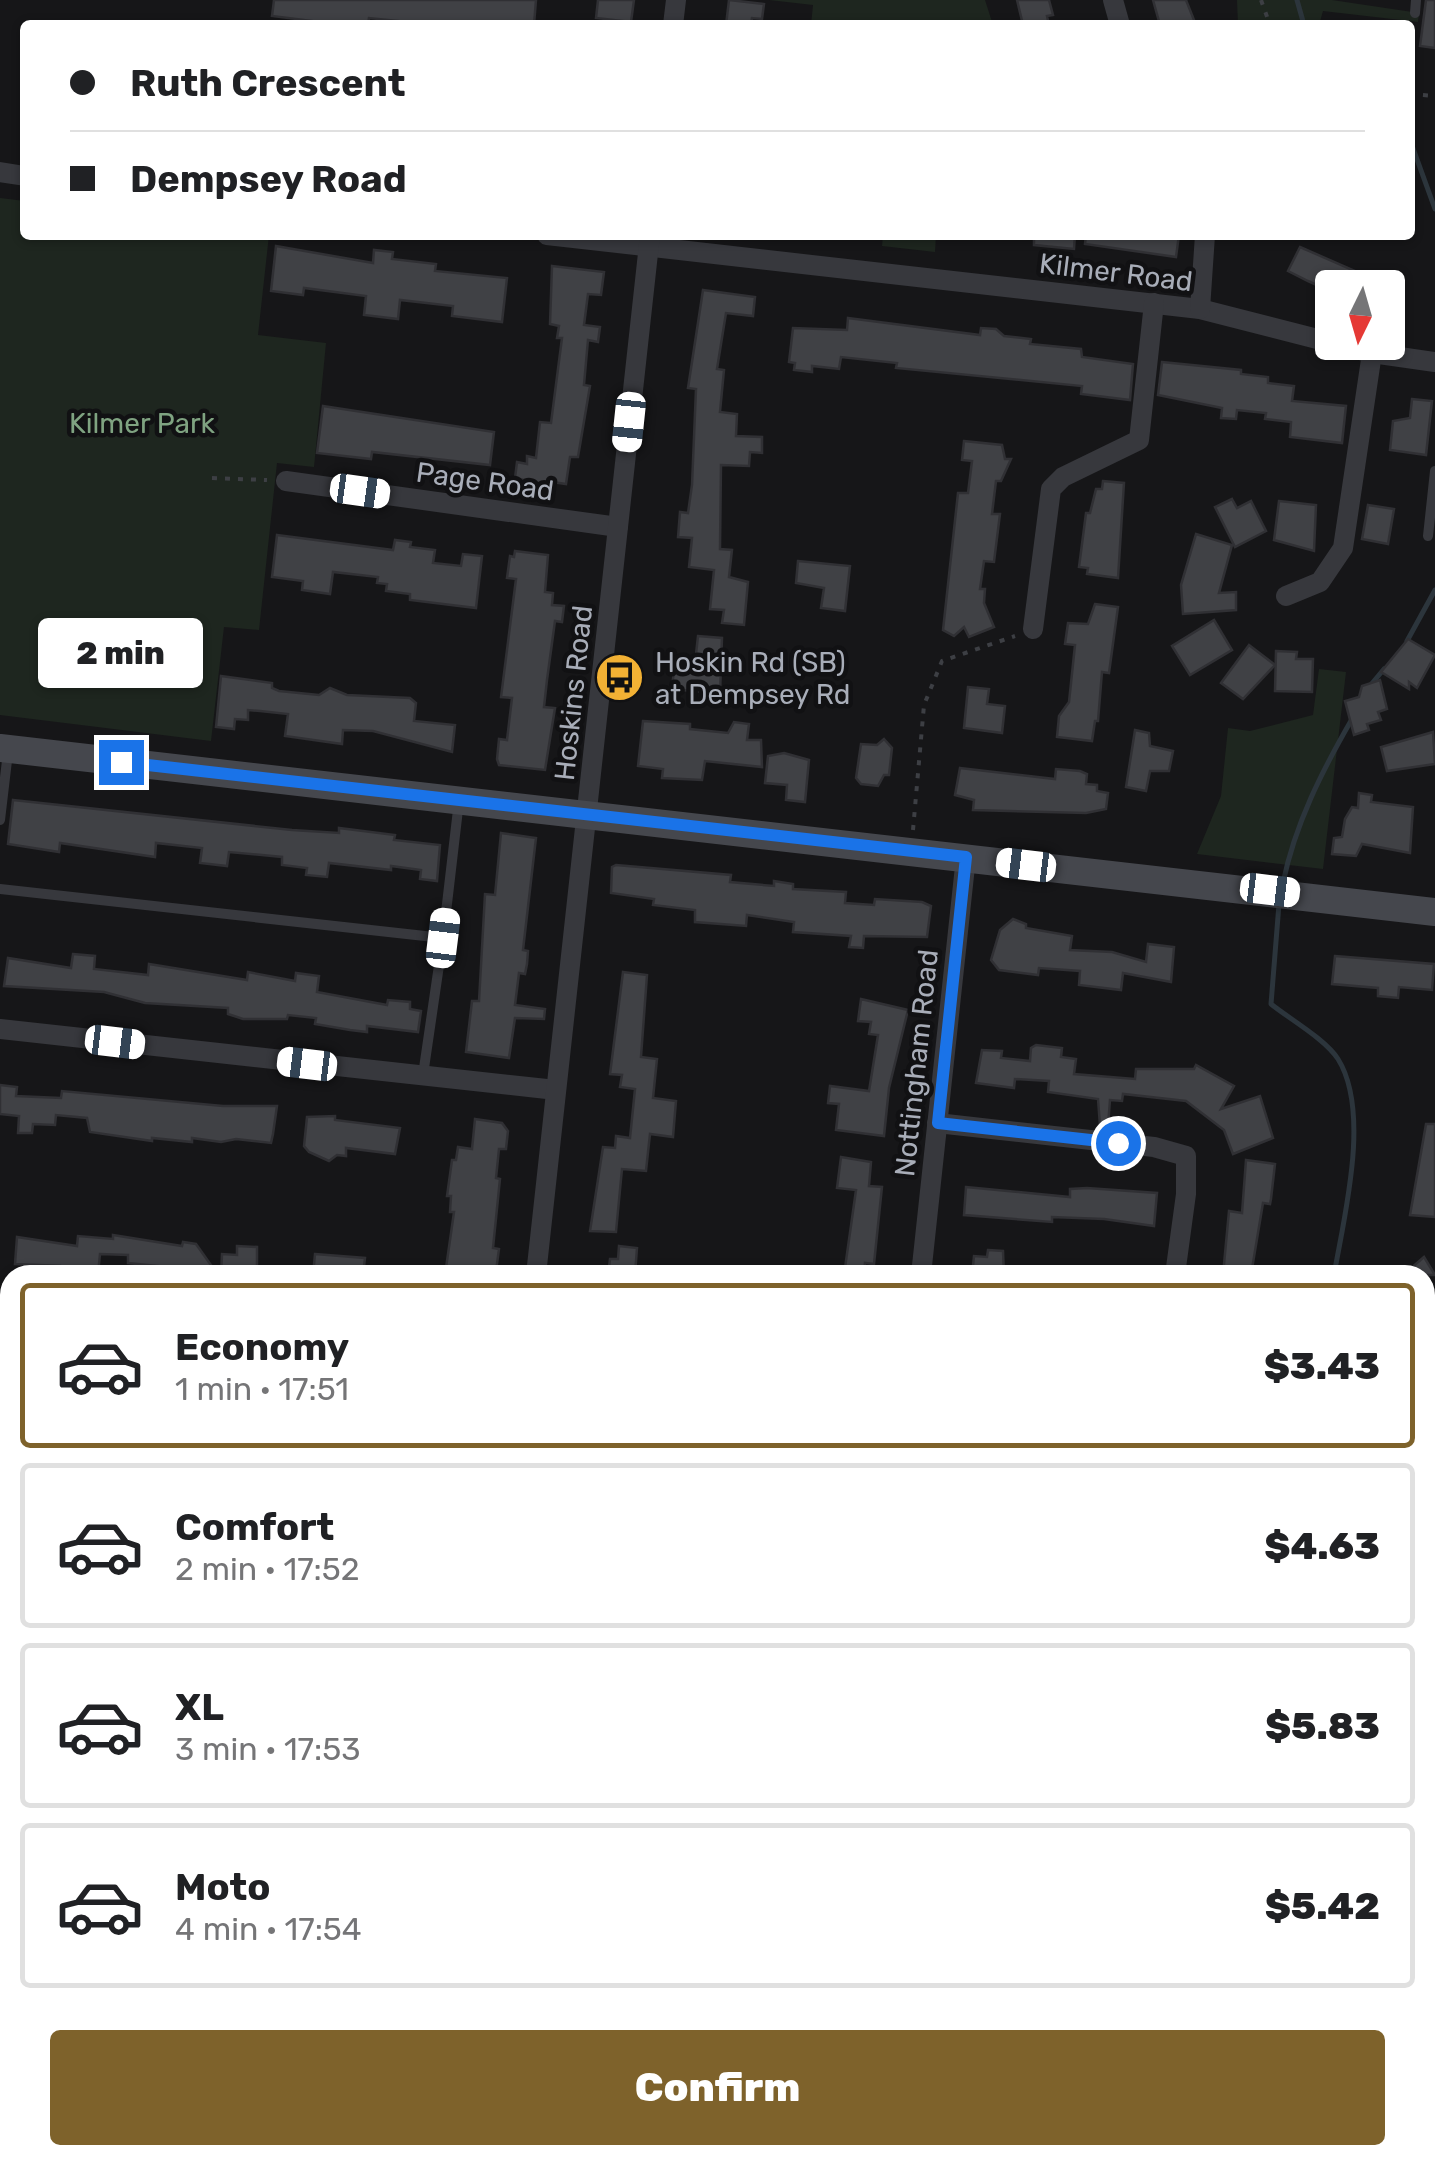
<!DOCTYPE html>
<html lang="en">
<head>
<meta charset="utf-8">
<style>
	body { margin:0; font-family:Rubik,sans-serif; background:#f2f2f2; color:#202124; height:100vh; display:flex; flex-direction:column; font-size:38px; white-space:nowrap }
	* { box-sizing:border-box; margin:0 }
	p { font-size:32px; color:#757577 }
	.icon { flex:none; width:55px; height:55px; fill:none; stroke:currentColor; stroke-width:2; stroke-linecap:round; stroke-linejoin:round }
	.map { position:relative; flex:1; overflow:hidden }
	.drawer { position:absolute; left:0px; top:1265px; width:1435px; height:900px; display:flex; flex-direction:column; background:#fff; border-radius:30px 30px 0 0; box-shadow:0 2px 8px #0004 }
	.drawer>* { flex:none }
	.guide { position:absolute; left:20px; top:20px; width:1395px; height:220px; border-radius:10px; box-shadow:0 2px 8px #0004; display:grid; align-content:center; height:220px; padding:0 50px; background:#fff }
	.needle { width:65px; rotate:185deg }
	.fabs { position:absolute; left:1315px; top:270px; display:grid; gap:20px }
	.fabs a { display:grid; place-items:center; width:90px; height:90px; border-radius:10px; background:#fff; box-shadow:0 2px 8px #0004; font-size:50px }
	.end { position:absolute; width:45px; height:45px; margin:-22px; border:12px solid #1a73e8; background:#fff; box-shadow:0 0 0 5px #fff }
	.from { border-radius:50% }
	.bubble { position:absolute; height:70px; border-radius:10px; background:#fff; box-shadow:0 2px 8px #0004; font-size:32px; font-weight:800; line-height:70px; text-align:center }
	.car { position:absolute; width:30px; height:60px; margin:-30px -15px; border-radius:12px; box-shadow:0 0 8px 2px #0007; background:linear-gradient(#fff 24%,#345 0 40%,#fff 0 76%,#345 0 86%,#fff 0) }
	.guide b { display:flex; align-items:center; gap:35px; height:95px; font-size:38px }
	.guide b+b { border-top:2px solid #e0e0e0 }
	.guide i { width:25px; height:25px; background:#202124 }
	ul { padding:18px 0 0; list-style:none }
	li { display:flex; align-items:center; gap:30px; height:165px; margin:0 20px 15px; padding:0 30px; border:5px solid #e0e0e0; border-radius:10px }
	li div { flex:1 }
	li b { display:block; font-size:38px }
	li em { font-style:normal; font-weight:800 }
	li.current { border-color:#7e622b }
	li>.icon { width:90px; height:90px; stroke-width:1.5 }
	.primary-button { display:flex; gap:20px; margin-top:auto; padding:20px 50px }
	.primary-button a { flex:1; height:115px; border-radius:10px; background:#7e622b; color:#fff; font-size:40px; font-weight:800; line-height:115px; text-align:center }
	.map>svg:first-child { display:block }
	.built { fill:#222225 }
	.green { fill:#1e261f }
	.lines { fill:none; stroke-linecap:round; stroke-linejoin:round }
	.stream { stroke:#2c353c; stroke-width:5 }
	.building { fill:#404145; stroke:#303034; stroke-width:2.5 }
	.path { stroke:#3d3f44; stroke-width:4; stroke-dasharray:5 8; stroke-linecap:butt }
	.lane { stroke:#37383d; stroke-width:10 }
	.street { stroke:#37383d; stroke-width:20 }
	.secondary { stroke:#45474d; stroke-width:28 }
	.route { stroke:#1a73e8; stroke-width:12 }
	.labels { text-anchor:middle; stroke-width:9; stroke-linejoin:round; paint-order:stroke }
	.street-label { font-size:28px; fill:#a8adb8; stroke:#111113 }
	.park-label { font-size:28px; fill:#7fa381; stroke:#111113 }
	.poi-label { font-size:28px; fill:#a8adb8; stroke:#111113; text-anchor:start }
</style>
</head>
<body>
<div class="map">
<svg width="1435" height="2165" viewBox="0 0 1435 2165">
	<rect width="100%" height="100%" fill="#161618"/>
	<!-- built -->
	<path class="built" d="M850,2155H960L959,2165Z"/>
	<!-- green -->
	<g class="green">
		<path d="M769,0H985L993,25H811L813,5Z"/>
		<path d="M1237,0H1332L1419,13L1418,22L1323,11L1319,25H1238Z"/>
		<path d="M0,198L25,201V235H269L258,335L326,343L314,467L277,463L259,630L224,627L211,741L0,715Z"/>
		<path d="M883,235H936L935,252L882,246Z"/>
		<path d="M1319,669L1346,672L1323,869L1197,854L1221,796L1228,728L1250,731L1313,715Z"/>
		<path d="M0,2004L10,2005V2155H32L31,2165H0Z"/>
		<path d="M638,2155H850L939,2165H637Z"/>
	</g>
	<g class="lines">
		<!-- stream -->
		<g class="stream">
			<path d="M1297,0L1304,25"/>
			<path d="M1410,140L1435,209"/>
			<path d="M1407,641L1435,590"/>
			<path d="M1369,687L1384,669"/>
			<path d="M1283,883C1295,824 1322,771 1352,719"/>
			<path d="M1279,904L1271,1004C1291,1020 1325,1039 1338,1059C1371,1112 1344,1217 1334,1275"/>
			<path d="M1188,2165L1189,2155"/>
		</g>
	</g>
	<!-- building -->
	<g class="building">
		<path d="M274,0H536L534,25H437L369,18L368,25H343L272,16Z"/>
		<path d="M598,0H634L631,22L596,18Z"/>
		<path d="M729,0L764,4L762,19L752,18L751,25H726Z"/>
		<path d="M1017,0H1049L1053,15L1047,16L1049,25H1023Z"/>
		<path d="M1153,0H1186L1196,25H1160Z"/>
		<path d="M1426,0H1435V48L1420,46Z"/>
		<path d="M1034,235H1075L1074,249L1034,245Z"/>
		<path d="M1086,235H1179L1176,257L1085,244Z"/>
		<path d="M276,246L373,263L374,250L393,252L392,259L436,264L435,271L507,278L502,322L452,316L453,306L400,300L398,319L364,315L366,296L304,288L303,295L271,291Z"/>
		<path d="M1300,247L1387,285V288H1323L1308,281L1288,271Z"/>
		<path d="M552,266L604,272L601,295L588,294L584,325L600,327L598,342L588,340L584,385L590,386L578,457H570L566,484L552,482L551,486L515,478L517,462L527,464V456L536,458L540,422L551,423L562,338H557L559,326L550,324Z"/>
		<path d="M703,290L755,297L753,316L726,313L717,369L724,370L720,412L737,414L736,436L762,437V453L750,452L749,466L721,465L720,549L732,550L729,577L748,582L744,625L722,623L724,610L710,609L714,570L689,567L692,538L678,537L680,512L688,513L692,485L696,389L688,388Z"/>
		<path d="M848,318L980,335L981,328L996,329L1004,336L1031,339L1030,344L1081,349L1082,357L1133,364L1130,400L1081,394L1082,386L896,368L897,363L841,357L839,369L812,366V372L794,370L795,363L789,362L793,328L847,330Z"/>
		<path d="M1162,362L1241,370V374L1268,377V383L1294,386L1292,401L1346,406L1342,443L1290,437L1291,422L1265,419L1266,413L1237,410L1236,419L1221,418L1222,408L1158,395Z"/>
		<path d="M1412,399L1432,401L1426,455L1390,450L1393,421L1410,418Z"/>
		<path d="M323,406L494,432L490,465L372,452L371,459L317,453Z"/>
		<path d="M964,441L1002,445L1005,459H1011L1001,481H996L992,514H1000L994,562L984,561L980,589H985L984,603L994,627L969,637L964,627L954,636L943,630L958,493H968L972,461L962,460Z"/>
		<path d="M1103,481L1124,483L1118,578L1087,574L1088,568L1079,567L1086,513H1090L1096,489H1102Z"/>
		<path d="M1232,499L1237,508L1251,501L1266,531L1235,547L1215,507Z"/>
		<path d="M1279,501L1316,505L1314,551L1274,540Z"/>
		<path d="M1368,505L1394,509L1388,544L1362,539Z"/>
		<path d="M1196,534L1232,545L1219,593L1236,592V610L1183,614L1181,585Z"/>
		<path d="M277,535L393,550L395,540L411,542L410,547L435,550L433,563L461,566L463,554L482,556L476,608L410,600V594L386,591L387,584L377,583L378,577L333,572L330,594L302,590L303,581L272,577Z"/>
		<path d="M515,551L548,555L545,592L553,593L552,605L564,606L562,622L555,621L547,680L544,707L555,708L545,770L499,765L497,759L499,739L507,740L512,698L501,697L516,579L507,578L510,556L514,557Z"/>
		<path d="M798,561L850,566L845,611L821,608L824,588L796,583Z"/>
		<path d="M1095,604L1118,607L1109,673L1102,672L1098,721H1095L1092,741L1057,737L1059,716L1069,702L1075,645L1065,644L1068,623L1088,624Z"/>
		<path d="M1214,620L1232,650L1190,675L1172,646Z"/>
		<path d="M698,636L722,638L720,694L672,689L674,669L690,670V663H695Z"/>
		<path d="M1408,639L1435,655L1417,688L1409,682V689L1381,672Z"/>
		<path d="M1249,645L1275,665L1243,699L1221,683Z"/>
		<path d="M1276,651L1297,652L1296,659H1313L1312,692L1275,691Z"/>
		<path d="M221,676L272,683V688L279,691L319,695L330,688L347,695L410,698L416,703L414,721L455,725L452,752L373,731L343,730L342,744L285,736L288,714L260,711L248,710V720L235,719L234,729L216,727Z"/>
		<path d="M1380,680L1387,709L1378,712L1381,720L1367,724L1369,730L1354,735L1345,701L1359,697L1362,686Z"/>
		<path d="M968,687L989,689L987,704L1005,706L1002,733L964,728Z"/>
		<path d="M643,721L690,724V729L728,733L734,722L749,724L747,740H761L762,767L705,761L702,780L662,778L663,769L638,766Z"/>
		<path d="M1135,730L1149,733L1150,746L1173,751L1169,771H1150L1146,791L1126,787Z"/>
		<path d="M1433,732L1435,764L1387,771L1381,747Z"/>
		<path d="M884,739L892,748L889,775H884L878,786L861,784L856,778L861,744L877,745Z"/>
		<path d="M784,753L809,760L805,802L786,800L787,785L765,783L768,756Z"/>
		<path d="M960,768L1055,779L1056,769L1080,771L1087,774L1086,784L1097,785V791L1108,793L1106,809L1086,813L973,810L974,800L955,795Z"/>
		<path d="M1359,793L1372,795L1371,802L1413,807L1410,853L1362,844L1356,856L1332,854L1334,838L1342,837L1345,819L1352,807L1358,808Z"/>
		<path d="M13,800L292,830L339,833V828L395,835L394,840L440,845L437,881L420,879L421,870L391,866V870L329,863L327,877L306,875L307,868L282,865V857L229,852L227,866L200,863L202,848L156,843L155,857L60,843L59,852L8,844Z"/>
		<path d="M501,833L536,838L523,950L528,951L527,964L525,974L519,973L515,1005L545,1009L544,1019L515,1018L509,1058L466,1052L472,1001H479L485,894L495,895Z"/>
		<path d="M616,865L731,875L730,882L774,886V881L793,884V889L846,892L845,903L874,905L875,899L922,902L931,906L927,937L864,936L863,948L849,947L851,936L793,932L794,922L747,915L746,926L695,922V910L653,905L654,899L611,893L612,867Z"/>
		<path d="M1013,919L1026,924V928L1072,936L1070,950L1112,952L1146,962L1148,944L1174,947L1171,982L1123,973L1121,990L1079,985L1080,971L1039,968L1038,975L999,970L991,960L1000,930Z"/>
		<path d="M73,954L95,956L94,969L148,975L149,964L247,980L248,972L295,981L296,973L319,976L317,992L387,1005L388,1000L410,1002V1009L421,1011L418,1032L367,1026V1032L350,1030L315,1024L316,1018L288,1015L287,1019H243L228,1014V1008L145,1003L104,992L4,986L8,958L71,968Z"/>
		<path d="M1335,956L1434,964L1432,990L1399,987L1398,998L1378,996V988L1332,984Z"/>
		<path d="M623,972L647,975L641,1057L657,1059L653,1098L676,1101L673,1137L650,1134L646,1171L622,1169L616,1232L590,1231L603,1147L615,1148L616,1136L630,1138L635,1089L620,1087L622,1075L610,1074Z"/>
		<path d="M861,999L908,1010L889,1088L884,1136L836,1130L839,1104L828,1103L830,1086L869,1091L878,1035L869,1034L871,1022L858,1021Z"/>
		<path d="M1036,1045L1062,1048L1061,1057L1076,1059L1074,1074L1135,1079L1136,1069H1194L1196,1065L1234,1086L1221,1109L1260,1096L1273,1138L1233,1154L1224,1130L1186,1101L1123,1094L1122,1101L1110,1100L1108,1126H1100L1098,1099L1048,1092L1049,1081L1015,1079L1014,1088L976,1083L982,1050L1002,1051L1001,1058L1030,1061L1031,1048Z"/>
		<path d="M0,1085L17,1087L16,1096L61,1098L62,1091L223,1106H277L273,1134L271,1143L236,1139L221,1142L192,1138V1142L152,1138V1141L90,1132L87,1118L56,1115L55,1125L33,1124L32,1133H18L19,1116L0,1114Z"/>
		<path d="M335,1116V1120L400,1128L395,1154L346,1148V1156L337,1155L329,1161L309,1152L304,1146L307,1117Z"/>
		<path d="M475,1119L502,1123L508,1131L506,1149H499L496,1178L500,1179L493,1248L499,1249L497,1264L495,1275H445L454,1212H450L451,1196H447L452,1160H456L458,1147L472,1149Z"/>
		<path d="M1426,1124H1435V1217L1410,1215Z"/>
		<path d="M841,1157L871,1162L869,1186L882,1187L874,1264L865,1263L864,1275H844L856,1190L837,1188Z"/>
		<path d="M1246,1160L1275,1164L1271,1199L1270,1204L1263,1203L1251,1275H1223L1229,1211L1242,1213Z"/>
		<path d="M966,1187L1070,1197V1189L1087,1188L1157,1193L1154,1226L1104,1219L1052,1217V1222L964,1215Z"/>
		<path d="M113,1235L182,1246L183,1242L196,1244L218,1275H157L158,1266L128,1263V1255L100,1254L98,1275L60,1272V1266L15,1264L17,1237L77,1246L78,1236L113,1239Z"/>
		<path d="M237,1246L257,1247V1275H221L222,1254L237,1255Z"/>
		<path d="M619,1246L637,1248L635,1275H608L610,1259H618Z"/>
		<path d="M988,1250L1003,1251L1004,1275H972L974,1256L987,1257Z"/>
		<path d="M315,1254L365,1258L363,1275H313Z"/>
		<path d="M1424,1257L1435,1275H1403Z"/>
	</g>
	<g class="lines">
		<!-- path -->
		<g class="path">
			<path d="M1261,0L1270,25"/>
			<path d="M1410,94L1435,96"/>
			<path d="M212,478L267,480"/>
			<path d="M913,830L924,705L942,661L1015,636"/>
			<path d="M663,2155L669,2165"/>
			<path d="M862,2155L907,2165"/>
			<path d="M972,2155L1044,2165"/>
			<path d="M648,2165L650,2155"/>
			<path d="M791,2165L792,2155"/>
			<path d="M952,2165L965,2155"/>
		</g>
		<!-- lane -->
		<g class="lane">
			<path d="M1415,13L1416,0"/>
			<path d="M1428,536L1435,471"/>
			<path d="M0,820L8,752"/>
			<path d="M0,889L443,938L459,801"/>
			<path d="M423,1075L443,938"/>
		</g>
		<!-- street -->
		<g class="street">
			<path d="M1113,0L1120,25"/>
			<path d="M673,25L676,0"/>
			<path d="M0,172L25,176"/>
			<path d="M547,235L1200,309L1372,353L1435,362"/>
			<path d="M1200,309L1205,235"/>
			<path d="M286,481L618,527"/>
			<path d="M1286,596L1320,582L1343,548L1372,353"/>
			<path d="M1033,629L1051,489L1063,477L1139,440L1154,303"/>
			<path d="M0,1029L556,1090"/>
			<path d="M937,1123L1154,1147L1186,1156V1194L1175,1275"/>
			<path d="M536,1275L650,235"/>
			<path d="M921,1275L966,857"/>
			<path d="M0,1315L10,1316"/>
			<path d="M1425,1431L1435,1432"/>
			<path d="M0,1602L10,1603"/>
			<path d="M1425,1723L1435,1724"/>
			<path d="M486,2155L500,2165"/>
			<path d="M331,2165L340,2155"/>
			<path d="M1154,2165L1156,2155"/>
		</g>
		<!-- secondary -->
		<path class="secondary" d="M0,748L1435,912"/>
	</g>
	<g class="lines">
		<!-- route -->
		<path class="route" d="M121,762L966,857L938,1123L1118,1143"/>
	</g>
	<!-- icons -->
	<defs>
		<symbol id="bus-disc" viewBox="-11 -11 22 22"><circle r="9.5" fill="#f2b134" stroke="#111113"/><path d="M-5-6H5V4H4V6H2V4H-2V6H-4V4H-5ZM-3.5-4V0h7V-4ZM-3.5 1.2v1.5H-2V1.2ZM2 1.2v1.5H3.5V1.2Z" fill="#111"/></symbol>
	</defs>
	<g fill-rule="evenodd">
		<use href="#bus-disc" x="592" y="650" width="55" height="55"/>
	</g>
	<g class="labels">
		<!-- street labels -->
		<g class="street-label">
			<text transform="translate(1116 272) rotate(7)" y="10">Kilmer Road</text>
			<text transform="translate(485 481) rotate(8)" y="10">Page Road</text>
			<text transform="translate(573 693) rotate(-84)" y="10">Hoskins Road</text>
			<text transform="translate(916 1063) rotate(-84)" y="10">Nottingham Road</text>
		</g>
		<!-- park labels -->
		<g class="park-label">
			<text x="142" y="433">Kilmer Park</text>
		</g>
		<!-- poi labels -->
		<g class="poi-label">
			<text x="655" y="672">Hoskin Rd (SB)<tspan x="655" dy="32">at Dempsey Rd</tspan></text>
		</g>
	</g>
</svg>
<div class="fabs">
<a><svg class="needle" viewBox="-14 -14 28 28"><path d="M0-13l5 13h-10z" fill="#e53935"/><path d="M0 13l5-13h-10z" fill="#757577"/></svg></a>
</div>
<i class="end from" style="left:1118px;top:1143px"></i>
<i class="end" style="left:121px;top:762px"></i>
<div class="bubble" style="left:38px;top:618px;width:165px">2 min</div>
<i class="car" style="left:629px;top:422px;rotate:186deg"></i>
<i class="car" style="left:360px;top:491px;rotate:98deg"></i>
<i class="car" style="left:1026px;top:865px;rotate:277deg"></i>
<i class="car" style="left:1270px;top:890px;rotate:97deg"></i>
<i class="car" style="left:443px;top:938px;rotate:7deg"></i>
<i class="car" style="left:115px;top:1042px;rotate:97deg"></i>
<i class="car" style="left:307px;top:1064px;rotate:277deg"></i>
<div class="guide">
<b><i class="from"></i>Ruth Crescent</b>
<b><i></i>Dempsey Road</b>
</div>
<section class="drawer">
<ul>
<li class="current"><svg class="icon" aria-label="car" viewBox="0 0 24 24"><path d="M5 17H2v-5l4-1 3-4h7l3 4 3 1v5h-3M9 17h6M6 11h13"/><circle cx="7" cy="17" r="2"/><circle cx="17" cy="17" r="2"/></svg><div><b>Economy</b><p>1 min · 17:51</p></div><em>$3.43</em></li>
<li><svg class="icon" aria-label="car" viewBox="0 0 24 24"><path d="M5 17H2v-5l4-1 3-4h7l3 4 3 1v5h-3M9 17h6M6 11h13"/><circle cx="7" cy="17" r="2"/><circle cx="17" cy="17" r="2"/></svg><div><b>Comfort</b><p>2 min · 17:52</p></div><em>$4.63</em></li>
<li><svg class="icon" aria-label="car" viewBox="0 0 24 24"><path d="M5 17H2v-5l4-1 3-4h7l3 4 3 1v5h-3M9 17h6M6 11h13"/><circle cx="7" cy="17" r="2"/><circle cx="17" cy="17" r="2"/></svg><div><b>XL</b><p>3 min · 17:53</p></div><em>$5.83</em></li>
<li><svg class="icon" aria-label="car" viewBox="0 0 24 24"><path d="M5 17H2v-5l4-1 3-4h7l3 4 3 1v5h-3M9 17h6M6 11h13"/><circle cx="7" cy="17" r="2"/><circle cx="17" cy="17" r="2"/></svg><div><b>Moto</b><p>4 min · 17:54</p></div><em>$5.42</em></li>
</ul>
<div class="primary-button"><a>Confirm</a></div>
</section>
</div>
</body>
</html>
